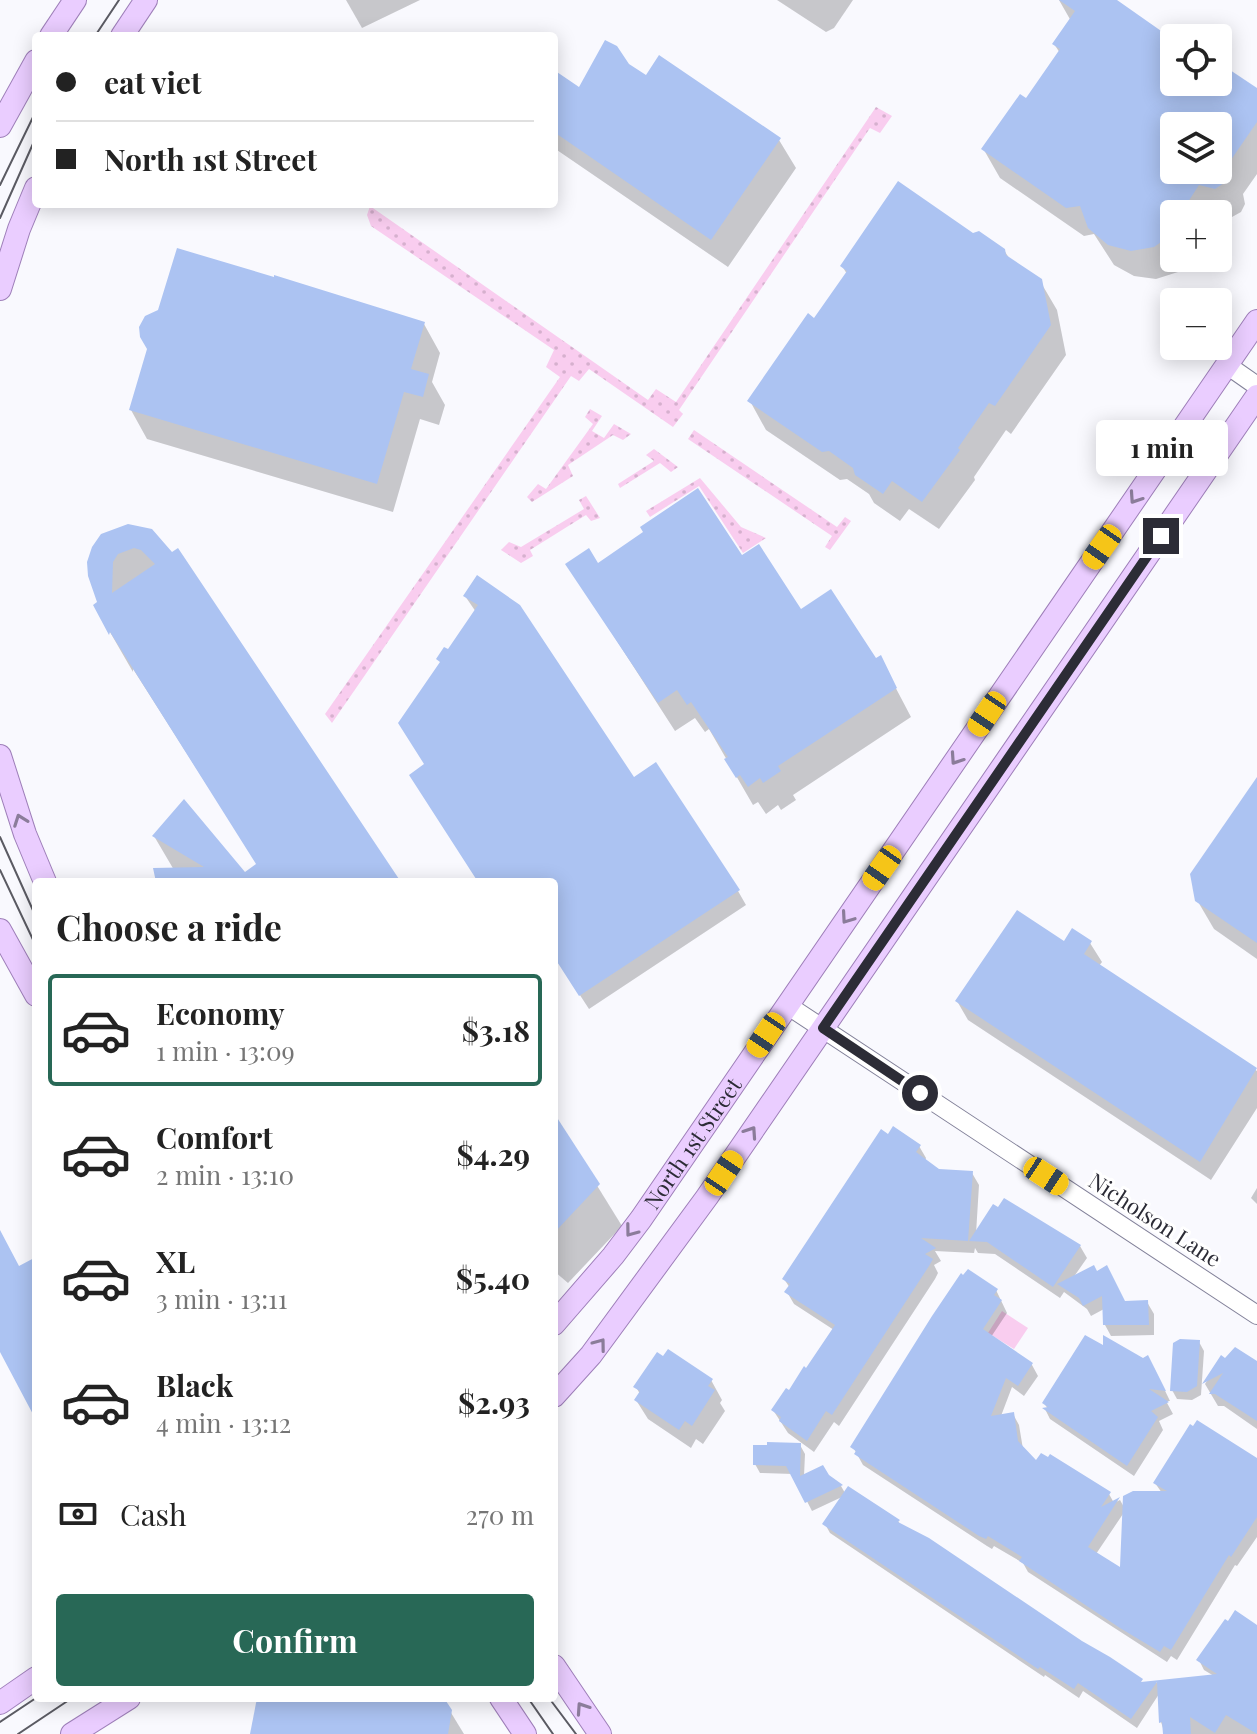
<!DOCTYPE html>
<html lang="en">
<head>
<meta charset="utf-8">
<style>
	body { margin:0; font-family:"Playfair Display",serif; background:#f6f6f6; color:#222; height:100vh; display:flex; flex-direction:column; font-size:30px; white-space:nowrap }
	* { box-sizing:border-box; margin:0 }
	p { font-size:26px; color:#767676 }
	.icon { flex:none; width:44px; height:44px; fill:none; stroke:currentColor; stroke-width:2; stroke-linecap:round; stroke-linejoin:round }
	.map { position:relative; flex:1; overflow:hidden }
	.details { position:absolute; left:32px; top:878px; width:526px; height:824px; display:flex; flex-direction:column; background:#fff; border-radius:8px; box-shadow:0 4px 20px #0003 }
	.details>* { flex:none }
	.hud { position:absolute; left:32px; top:32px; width:526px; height:176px; border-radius:8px; box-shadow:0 4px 20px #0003; display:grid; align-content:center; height:176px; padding:0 24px; background:#fff }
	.controls { position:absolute; left:1160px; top:24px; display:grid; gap:16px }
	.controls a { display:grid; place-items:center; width:72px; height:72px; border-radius:8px; background:#fff; box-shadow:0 4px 20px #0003; font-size:40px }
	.end { position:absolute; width:36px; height:36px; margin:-18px; border:10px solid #2c2c36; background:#fff; box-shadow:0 0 0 4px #fff }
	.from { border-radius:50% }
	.bubble { position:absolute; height:56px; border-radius:8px; background:#fff; box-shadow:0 4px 20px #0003; font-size:26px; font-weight:700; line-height:56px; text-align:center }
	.car { position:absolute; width:24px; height:48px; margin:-24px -12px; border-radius:10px; box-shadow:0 0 6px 2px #0007; background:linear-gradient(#f5c518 24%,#345 0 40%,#f5c518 0 76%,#345 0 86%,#f5c518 0) }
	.hud b { display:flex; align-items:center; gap:28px; height:76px; font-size:30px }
	.hud b+b { border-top:2px solid #e0e0e0 }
	.hud i { width:20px; height:20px; background:#222 }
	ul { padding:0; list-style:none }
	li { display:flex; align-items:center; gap:24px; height:112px; margin:0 16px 12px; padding:0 8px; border:4px solid transparent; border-radius:8px }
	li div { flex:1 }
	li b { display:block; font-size:30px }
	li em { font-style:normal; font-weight:700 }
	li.current { border-color:#286856 }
	li>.icon { width:72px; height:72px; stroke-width:1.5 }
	h2 { padding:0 24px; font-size:36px; line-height:96px }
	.pay { display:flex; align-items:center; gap:20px; height:88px; padding:0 24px; font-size:30px }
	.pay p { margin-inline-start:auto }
	.action { display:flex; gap:16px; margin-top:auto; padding:16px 24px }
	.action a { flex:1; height:92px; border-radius:8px; background:#286856; color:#fff; font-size:32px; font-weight:700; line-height:92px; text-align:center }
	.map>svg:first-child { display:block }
	.grass { fill:url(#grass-dots) }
	.garden { fill:#f9cdef }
	.shadow { fill:#0003; fill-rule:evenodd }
	.building { fill:#acc3f2; fill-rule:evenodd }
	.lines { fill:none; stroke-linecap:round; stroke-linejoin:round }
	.minor-casing { stroke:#828199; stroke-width:20 }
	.major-casing { stroke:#9e7fb9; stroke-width:24 }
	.minor { stroke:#fff; stroke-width:18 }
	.major { stroke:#eacdff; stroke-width:22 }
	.tram { stroke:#5b5b63; stroke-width:2 }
	.oneway { stroke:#8b7c9a }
	.route { stroke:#2c2c36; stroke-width:10 }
	.labels { text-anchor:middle; stroke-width:6; stroke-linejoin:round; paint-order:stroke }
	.street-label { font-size:22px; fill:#2c2c36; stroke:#fff }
</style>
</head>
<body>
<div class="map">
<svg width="1257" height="1734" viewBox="0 0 1257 1734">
	<defs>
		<pattern id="grass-dots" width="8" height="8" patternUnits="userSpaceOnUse" patternTransform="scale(2)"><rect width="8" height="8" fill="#f9cdef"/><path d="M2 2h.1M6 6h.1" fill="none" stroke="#d6b0ce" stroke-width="1.8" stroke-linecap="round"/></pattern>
	</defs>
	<rect width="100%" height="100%" fill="#f9f9fe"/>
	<!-- grass -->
	<g class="grass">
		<path d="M876,107L892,116L880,133L870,128L679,410L683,414L673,427L589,369L579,381L571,376L332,723L325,714L560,377L546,367L554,350L371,226L367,215L370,206L648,400L656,389L676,402Z"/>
		<path d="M590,409L602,416L592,431L604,438L614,424L631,434L623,440L613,435L568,465L573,476L532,502L527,497L538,484L546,489L593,424L585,417Z"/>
		<path d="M694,430L837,527L845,517L851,521L830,550L825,547L832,536L688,439Z"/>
		<path d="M654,449L678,467L671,472L660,463L620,488L618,484L654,461L646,455Z"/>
		<path d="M700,478L741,527L766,538L743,553L699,486L650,517L646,511Z"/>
		<path d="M586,496L600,518L591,521L586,515L530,550L533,556L521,563L501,550L509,542L521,547L584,509L579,500Z"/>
	</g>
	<!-- garden -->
	<path class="garden" d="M1002,1311L1028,1328L1014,1349L988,1333Z"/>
	<!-- shadow -->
	<g class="shadow">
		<path d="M346,0H420L362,28Z"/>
		<path d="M777,0H853L834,28L826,32Z"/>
		<path d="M1059,0H1113L1174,42V82H1218V64L1257,91V174L1243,194L1245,204L1241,212L1232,217L1215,213L1174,214V258H1192L1178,272L1156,279L1134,276L1114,265L1094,234L1084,236L1000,178L984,150L1027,101L1060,53L1054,44L1071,21ZM1174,126H1218V170H1174Z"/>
		<path d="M628,65L646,78L779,140L796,168L728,267L554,148V84L580,90Z"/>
		<path d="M973,235L1004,250L1009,258L1040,281L1057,310L1066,355L1011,434L1006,430L974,477L975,480L939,529L909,509L900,521L874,503L869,494L847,479L840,480L766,430L750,401L815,321L847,274L842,266Z"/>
		<path d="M424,324L440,353L432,382L445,405L439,425L420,419L393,512L147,439L131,410Z"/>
		<path d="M128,526L399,882H158L174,870L154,836L245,874L258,865L133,669V672L95,606L100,603L90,576Z"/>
		<path d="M742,558L801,611L876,660L880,658L911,717L793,795L796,800L781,810L778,805L766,814L758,802L753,805L709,729L705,732L695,718L675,731L568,565Z"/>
		<path d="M477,577L633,780L738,891L746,905L589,1009L559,963L554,966V882H481L426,765L449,652L476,612L465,596Z"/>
		<path d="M1257,787V959L1214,929L1197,900Z"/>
		<path d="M1090,943L1102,962L1099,966L1257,1071V1108L1211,1180L968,1020L957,1001L1064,944Z"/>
		<path d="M554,1116L622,1226L568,1283L554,1271Z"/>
		<path d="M919,1146L926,1158L925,1161L939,1170L972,1173L979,1185L976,1234L1080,1246L1087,1258L1073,1278L1125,1303L1147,1302L1154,1314V1335L1111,1336L1105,1325L1104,1309L1091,1316L1087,1309L1064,1292L1060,1298L995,1254L978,1253L975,1248L974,1253L935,1251L941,1261L934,1265L938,1273L935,1279L839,1426L834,1422L814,1452L788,1433L773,1410L807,1371L834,1330L794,1304L787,1292L790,1288L784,1279Z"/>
		<path d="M1257,1188V1204L1251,1198Z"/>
		<path d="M996,1290L1007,1313L991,1337L1032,1365L1038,1376L1024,1396L1012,1387L1001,1416L1013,1414L1019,1425L1023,1449L1037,1463L1109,1494L1114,1503L1120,1500L1125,1509L1162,1493L1155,1483L1257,1461V1537L1237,1566L1235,1565L1177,1660L1171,1656L1167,1662L1028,1572L1023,1563L994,1546L992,1549L987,1546L863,1465L853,1447ZM1125,1511L1122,1571L1096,1554Z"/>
		<path d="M1199,1342L1204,1351L1201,1395L1192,1400L1177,1399L1172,1390Z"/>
		<path d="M1105,1349L1143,1360L1154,1368L1170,1401H1166L1173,1414L1159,1421L1163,1430L1134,1476L1050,1419L1045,1409H1048L1044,1403Z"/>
		<path d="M1221,1358L1257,1363V1429L1224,1406H1218L1205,1384Z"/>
		<path d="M711,1380L722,1400L720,1403L725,1411L703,1444L696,1439L691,1448L648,1419L636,1400L640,1394L636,1387Z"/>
		<path d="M800,1445L805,1454L804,1476L828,1478L841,1486L845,1493L898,1521L901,1526L1143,1684L1214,1676L1204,1670L1199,1660L1257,1627V1734H1165L1161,1722L1159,1694L1137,1728L1083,1691L1079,1698L1045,1675L1044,1677L830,1533L825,1524L844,1496L812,1511L793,1474L760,1473L755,1464Z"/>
		<path d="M259,1698H442L464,1734H253Z"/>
	</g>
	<!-- building -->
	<g class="building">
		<path d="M1059,0H1117L1174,40V82H1218V62L1257,88V122L1224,170H1232L1227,181L1215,189L1199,185L1188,202L1185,214H1174V233L1154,247L1131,251L1108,245L1088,228L1080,206L1066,208L981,149L1020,94L1026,98L1060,49L1052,44L1075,11ZM1174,126H1218V170H1174Z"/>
		<path d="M605,40L617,46L629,64L646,75L659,55L781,138L711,240L554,132V70L579,87Z"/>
		<path d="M898,181L973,233L979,231L1005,249L1006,255L1042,279L1051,325L995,406L989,403L958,448L960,450L922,502L892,481L883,494L855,475L853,468L829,451L822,452L747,401L808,313L814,318L847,271L840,266Z"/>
		<path d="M177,248L274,277V275L425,322L411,369L429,374L423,397L404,392L377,484L129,410L147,349L140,337L139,327L145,316L158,310Z"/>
		<path d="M698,488L742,555L759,544L801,609L831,589L876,658L881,655L897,688L778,766L781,771L763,783L760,778L748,787L740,775L736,778L724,759L728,757L691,702L687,705L677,690L658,703L565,564L589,548L598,563L643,532L640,527Z"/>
		<path d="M128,524L152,529L172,552L178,548L401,882H156L153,868L204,867L152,836L184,799L245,872L256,864L110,632L109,635L93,605L97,602L88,576L87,562L92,547L101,534ZM134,548L141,550L155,564L112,593L113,562L118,554Z"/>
		<path d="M477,575L520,605L634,777L656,762L740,890L579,996L554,957V882H478L409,775L424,764L398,723L440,662L436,659L444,647L448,649L478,605L463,596Z"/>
		<path d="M1257,777V943L1195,901L1190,874Z"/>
		<path d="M1017,910L1064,941L1072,928L1092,941L1084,954L1257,1068L1200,1162L955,1001Z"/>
		<path d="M554,1113L600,1184L554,1233Z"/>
		<path d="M893,1126L921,1145L916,1152L939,1169L973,1171L968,1241L921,1238L936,1248L925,1254L933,1259L929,1266L832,1415L826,1411L807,1441L779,1421L781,1417L771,1410L786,1388L789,1390L804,1366L806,1368L835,1325L784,1292L790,1284L782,1279L881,1129L888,1134Z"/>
		<path d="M1004,1198L1081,1245L1053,1287L987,1242L969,1241L993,1204L998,1207Z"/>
		<path d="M0,1230L19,1266L36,1257V1420L0,1352Z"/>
		<path d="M1094,1265L1097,1271L1107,1265L1125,1301L1148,1300L1149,1325H1103L1102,1296L1083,1306L1079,1298L1057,1284Z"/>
		<path d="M968,1269L998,1289L994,1295L1002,1300L983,1329L1033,1363L1018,1386L1006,1378L991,1416L1014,1412L1018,1441L1036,1460L1041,1453L1048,1457L1050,1454L1111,1492L1101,1507L1120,1497L1088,1547L1120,1567L1123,1496L1133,1491H1167L1153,1483L1190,1424L1193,1426L1197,1420L1257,1458V1517L1231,1557L1229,1555L1171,1650L1164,1646L1160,1652L1120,1628L1019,1561L1022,1557L988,1536L986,1539L979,1536L854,1454L856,1451L850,1447L932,1316L961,1273L963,1275Z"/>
		<path d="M1085,1335L1103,1345V1335L1143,1358L1148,1355L1166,1391L1149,1389L1169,1402L1151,1411L1158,1417L1127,1466L1042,1408L1048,1407L1042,1403Z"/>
		<path d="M1180,1339L1200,1340L1197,1386L1187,1392L1170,1391L1173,1343Z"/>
		<path d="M1235,1347L1257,1361V1421L1215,1394H1209L1223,1373L1202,1384L1221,1355L1225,1358Z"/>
		<path d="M668,1349L713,1379L708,1386L715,1390L692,1426L685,1421L679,1430L634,1400L640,1391L633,1387L657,1352L663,1356Z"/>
		<path d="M767,1442L801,1443L800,1476L823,1465L829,1475L843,1485L805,1503L786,1466L753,1465V1445H767Z"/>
		<path d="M848,1486L900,1520L898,1522L929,1538L1082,1641L1110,1657L1143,1679L1141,1682L1217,1674L1196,1660L1225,1619L1228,1621L1235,1610L1257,1625V1734L1226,1715L1215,1733L1190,1717L1191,1734H1163L1162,1722L1159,1723L1157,1682L1131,1719L1078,1683L1074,1689L1040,1667L1038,1669L822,1524Z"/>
		<path d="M257,1698H444L452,1710L448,1734H250Z"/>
	</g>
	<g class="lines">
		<defs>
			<g id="minor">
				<path d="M1227,365L1257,386"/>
				<path d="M787,1005L1257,1315"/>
			</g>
			<g id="major">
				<path d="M51,36L75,0"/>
				<path d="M122,36L146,0"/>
				<path d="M0,126L36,61"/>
				<path d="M0,289L19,229L36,188"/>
				<path d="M0,756L25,834L45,882"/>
				<path d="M0,930L36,995"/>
				<path id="s1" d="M554,1324L613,1256L641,1219L1257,321"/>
				<path d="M554,1396L591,1355L707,1197L1257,396"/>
				<path d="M554,1666L600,1734"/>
				<path d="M501,1698L525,1734"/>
				<path d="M0,1703L36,1678"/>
				<path d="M72,1734L129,1698"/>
			</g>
		</defs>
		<!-- minor casing -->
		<use href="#minor" class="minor-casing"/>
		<!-- major casing -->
		<use href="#major" class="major-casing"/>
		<!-- minor -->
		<use href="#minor" class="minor"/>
		<!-- major -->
		<use href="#major" class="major"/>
		<!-- tram -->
		<g class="tram">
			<path d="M95,36L119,0"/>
			<path d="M0,185L36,111"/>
			<path d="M0,218L36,137"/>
			<path d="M0,837L36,917"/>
			<path d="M0,870L36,946"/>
			<path d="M528,1698L553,1734"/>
			<path d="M549,1698L576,1734"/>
			<path d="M0,1722L36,1698"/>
			<path d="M18,1734L72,1698"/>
		</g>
	</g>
	<!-- one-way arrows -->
	<defs><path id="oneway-chevron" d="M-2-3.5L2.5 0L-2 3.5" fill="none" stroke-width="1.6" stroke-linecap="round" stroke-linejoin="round" transform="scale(2)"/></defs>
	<g class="oneway">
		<use href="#oneway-chevron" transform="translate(1135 498) rotate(124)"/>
		<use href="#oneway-chevron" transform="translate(956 759) rotate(124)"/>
		<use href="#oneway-chevron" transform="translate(20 820) rotate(-110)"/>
		<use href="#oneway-chevron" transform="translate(847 918) rotate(125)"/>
		<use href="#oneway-chevron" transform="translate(751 1132) rotate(-56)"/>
		<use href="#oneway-chevron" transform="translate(631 1231) rotate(127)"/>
		<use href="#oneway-chevron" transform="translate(600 1344) rotate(-53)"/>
		<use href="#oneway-chevron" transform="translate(582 1708) rotate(-124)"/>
	</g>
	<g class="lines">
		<!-- route -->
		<path class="route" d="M920,1093L823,1028L1161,536"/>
	</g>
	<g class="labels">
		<!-- street labels -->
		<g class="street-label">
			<text dy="8" stroke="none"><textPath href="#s1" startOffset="228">North 1st Street</textPath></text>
			<text transform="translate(1155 1220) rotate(33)" y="8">Nicholson Lane</text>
		</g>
	</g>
</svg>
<div class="controls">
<a><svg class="icon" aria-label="locate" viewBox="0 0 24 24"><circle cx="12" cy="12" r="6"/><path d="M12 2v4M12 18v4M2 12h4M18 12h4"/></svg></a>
<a><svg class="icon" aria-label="layers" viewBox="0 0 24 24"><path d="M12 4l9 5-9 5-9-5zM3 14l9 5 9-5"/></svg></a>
<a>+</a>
<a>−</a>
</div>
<i class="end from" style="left:920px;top:1093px"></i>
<i class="end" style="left:1161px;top:536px"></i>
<div class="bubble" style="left:1096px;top:420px;width:132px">1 min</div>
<i class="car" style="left:1102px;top:547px;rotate:215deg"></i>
<i class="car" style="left:987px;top:714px;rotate:214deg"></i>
<i class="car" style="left:882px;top:868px;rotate:215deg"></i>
<i class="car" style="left:766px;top:1035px;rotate:214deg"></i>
<i class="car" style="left:724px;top:1173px;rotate:34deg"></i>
<i class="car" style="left:1046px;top:1176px;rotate:123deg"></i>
<div class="hud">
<b><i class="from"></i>eat viet</b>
<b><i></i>North 1st Street</b>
</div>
<section class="details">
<h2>Choose a ride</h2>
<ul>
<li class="current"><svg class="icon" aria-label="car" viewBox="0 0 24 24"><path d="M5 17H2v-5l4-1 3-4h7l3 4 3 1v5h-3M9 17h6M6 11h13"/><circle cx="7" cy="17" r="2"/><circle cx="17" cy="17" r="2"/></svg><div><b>Economy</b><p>1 min · 13:09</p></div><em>$3.18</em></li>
<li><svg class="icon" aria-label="car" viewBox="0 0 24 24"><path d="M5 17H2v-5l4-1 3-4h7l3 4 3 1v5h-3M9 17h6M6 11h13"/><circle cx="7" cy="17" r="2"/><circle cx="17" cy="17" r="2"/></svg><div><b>Comfort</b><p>2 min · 13:10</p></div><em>$4.29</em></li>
<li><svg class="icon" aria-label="car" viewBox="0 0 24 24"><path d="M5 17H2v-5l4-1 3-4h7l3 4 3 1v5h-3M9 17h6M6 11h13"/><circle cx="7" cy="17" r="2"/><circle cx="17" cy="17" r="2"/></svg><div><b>XL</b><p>3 min · 13:11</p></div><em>$5.40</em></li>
<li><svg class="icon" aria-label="car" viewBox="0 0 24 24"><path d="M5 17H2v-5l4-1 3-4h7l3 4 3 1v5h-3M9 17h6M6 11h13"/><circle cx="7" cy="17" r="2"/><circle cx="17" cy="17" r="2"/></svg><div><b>Black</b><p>4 min · 13:12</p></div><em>$2.93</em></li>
</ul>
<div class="pay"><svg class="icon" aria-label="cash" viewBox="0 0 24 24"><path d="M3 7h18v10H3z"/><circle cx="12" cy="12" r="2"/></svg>Cash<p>270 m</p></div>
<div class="action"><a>Confirm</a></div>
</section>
</div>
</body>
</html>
